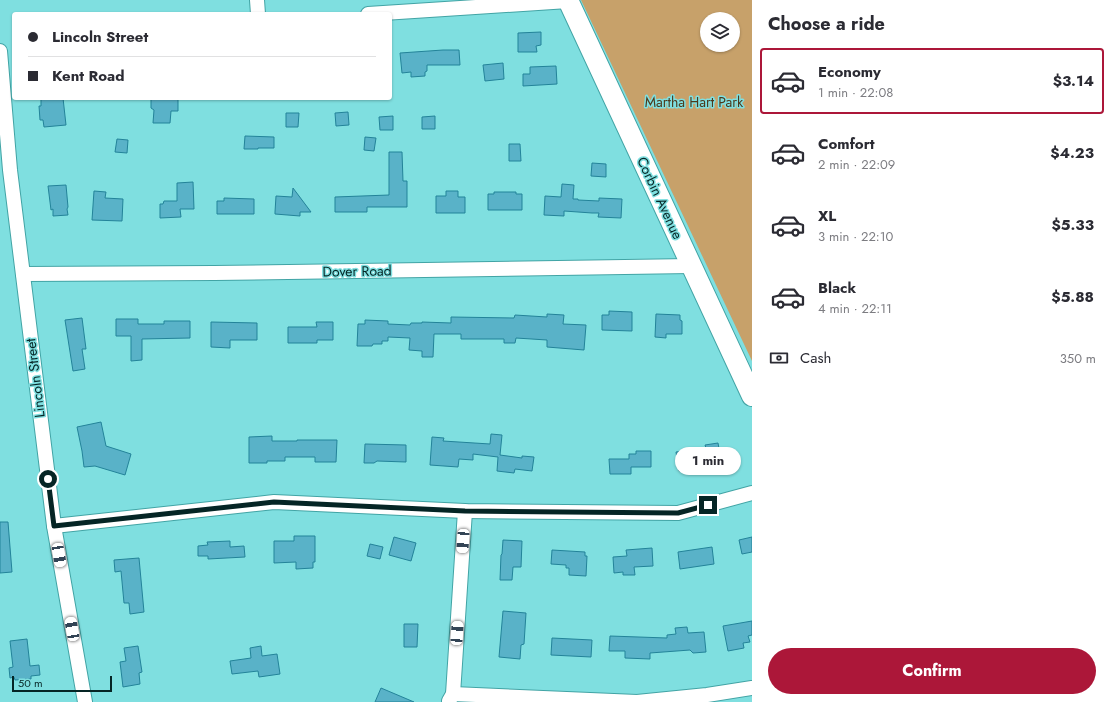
<!DOCTYPE html>
<html lang="en">
<head>
<meta charset="utf-8">
<style>
	body { margin:0; font-family:Jost,sans-serif; background:#f2f2f3; color:#2b2b33; height:100vh; display:flex; flex-direction:column; font-size:15px; white-space:nowrap }
	* { box-sizing:border-box; margin:0 }
	p { font-size:13px; color:#7c7c81 }
	.icon { flex:none; width:22px; height:22px; fill:none; stroke:currentColor; stroke-width:2; stroke-linecap:round; stroke-linejoin:round }
	.map { position:relative; flex:1; overflow:hidden }
	.panel { display:flex; flex-direction:column; background:#fff; width:360px }
	.panel>* { flex:none }
	.banner { position:absolute; left:12px; top:12px; width:380px; height:88px; border-radius:4px; box-shadow:0 1px 3px #0004; display:grid; align-content:center; height:88px; padding:0 16px; background:#fff }
	.fabs { position:absolute; left:700px; top:12px; display:grid; gap:8px }
	.fabs a { display:grid; place-items:center; width:40px; height:40px; border-radius:50%; background:#fff; box-shadow:0 1px 3px #0004; font-size:20px }
	.scale { position:absolute; left:12px; bottom:10px; width:100px; box-sizing:border-box; padding-left:4px; border:2px solid #052525; border-top:0; font-size:11px; line-height:14px; white-space:nowrap; color:#052525; -webkit-text-stroke:3px #7fdfe0; paint-order:stroke }
	.end { position:absolute; width:18px; height:18px; margin:-9px; border:5px solid #052525; background:#fff; box-shadow:0 0 0 2px #fff }
	.from { border-radius:50% }
	.bubble { position:absolute; height:28px; border-radius:14px; background:#fff; box-shadow:0 1px 3px #0004; font-size:13px; font-weight:700; line-height:28px; text-align:center }
	.car { position:absolute; width:12px; height:24px; margin:-12px -6px; border-radius:5px; box-shadow:0 0 3px 1px #0007; background:linear-gradient(#fff 24%,#345 0 40%,#fff 0 76%,#345 0 86%,#fff 0) }
	.banner b { display:flex; align-items:center; gap:14px; height:38px; font-size:15px }
	.banner b+b { border-top:1px solid #e1e1e2 }
	.banner i { width:10px; height:10px; background:#2b2b33 }
	ul { padding:0; list-style:none }
	li { display:flex; align-items:center; gap:12px; height:66px; margin:0 8px 6px; padding:0 8px; border:2px solid transparent; border-radius:4px }
	li div { flex:1 }
	li b { display:block; font-size:15px }
	li em { font-style:normal; font-weight:700 }
	li.current { border-color:#ac1739 }
	li>.icon { width:36px; height:36px; stroke-width:1.5 }
	h2 { padding:0 16px; font-size:18px; line-height:48px }
	.pay { display:flex; align-items:center; gap:10px; height:44px; padding:0 16px; font-size:15px }
	.pay p { margin-inline-start:auto }
	.cta { display:flex; gap:8px; margin-top:auto; padding:8px 16px }
	.cta a { flex:1; height:46px; border-radius:24px; background:#ac1739; color:#fff; font-size:16px; font-weight:700; line-height:46px; text-align:center }
	main { display:flex; flex:1; min-height:0 }
	.map>svg:first-child { display:block }
	.green { fill:#c7a16a; fill-rule:evenodd }
	.building { fill:#59b2c8; stroke:#238399 }
	.lines { fill:none; stroke-linecap:round; stroke-linejoin:round }
	.street-casing { stroke:#42a4a5; stroke-width:16 }
	.secondary-casing { stroke:#42a4a5; stroke-width:22 }
	.street { stroke:#fff; stroke-width:14 }
	.secondary { stroke:#fff; stroke-width:20 }
	.route { stroke:#052525; stroke-width:5 }
	.labels { text-anchor:middle; stroke-width:3; stroke-linejoin:round; paint-order:stroke }
	.park-label { font-size:14px; fill:#4c391b; stroke:#7fdfe0 }
	.street-label { font-size:14px; fill:#052525; stroke:#7fdfe0 }
</style>
</head>
<body>
<main>
<div class="map">
<svg width="752" height="702" viewBox="0 0 752 702">
	<rect width="100%" height="100%" fill="#7fdfe0"/>
	<!-- green -->
	<path class="green" d="M581,0H752V361ZM707,19H733V45H707Z"/>
	<!-- building -->
	<g class="building">
		<path d="M541,32V45L536,46L537,52H518V33Z"/>
		<path d="M443,50H459L460,65H427V71L425,72V76L411,77V72L402,73L400,53Z"/>
		<path d="M503,63L504,79L485,81L483,65Z"/>
		<path d="M556,66L557,84L523,86V74H530V67Z"/>
		<path d="M51,98H63L66,125L44,127L43,120H40L39,106H41V99Z"/>
		<path d="M151,98H178V111H171L170,123H153L154,110L151,108Z"/>
		<path d="M348,112L349,125L336,126L335,113Z"/>
		<path d="M286,113H299L298,127H286Z"/>
		<path d="M393,116V130H380L379,117Z"/>
		<path d="M435,116V129H422V117Z"/>
		<path d="M245,136L274,137V148H258V149H244Z"/>
		<path d="M365,137L376,138L374,151L364,150Z"/>
		<path d="M117,139L128,140L127,153L115,152Z"/>
		<path d="M509,144H520L521,161H509Z"/>
		<path d="M389,152H402L403,181H407V207H367V212H335V197L389,195Z"/>
		<path d="M592,163L606,164V177L591,176Z"/>
		<path d="M193,182L194,209H180L181,217L160,218V204H163L164,201H177V183Z"/>
		<path d="M562,184L574,185L573,199H578V200L599,201V198L622,199L621,218L598,217L599,213H592L564,211V216L544,215L545,196L561,197Z"/>
		<path d="M66,185L68,207L67,209L68,215L53,216V209L51,210L48,186Z"/>
		<path d="M293,188L311,212H300V216L275,214V212L276,196L292,197Z"/>
		<path d="M94,191L106,192L105,198L123,199L122,221L92,220Z"/>
		<path d="M446,191H458V197H465V213H436V196H446Z"/>
		<path d="M494,192H516V194H522V210H488V194H494Z"/>
		<path d="M224,198L254,199V214H217V201H224Z"/>
		<path d="M609,311L632,312V331L602,330V315H609Z"/>
		<path d="M547,314L564,315L563,324L586,325L584,350L547,347V340L516,338L515,343H504V339H461V334H434L433,357H422V351L409,350L410,338L388,337V341H382V344H373L372,346H357L358,324H365V320L388,321V324L410,325L411,323H422V322L451,323V317L514,318L515,315L547,317Z"/>
		<path d="M656,314L680,315V320L682,321V334H666V338L655,337Z"/>
		<path d="M82,318L86,349H82L85,369L73,371L65,320Z"/>
		<path d="M116,319H138V324H164V321H190V338L142,339V360L131,361V336H116Z"/>
		<path d="M211,322L257,323V340H230V348L211,347Z"/>
		<path d="M316,322H333V340H317V343H288V327H317Z"/>
		<path d="M101,422L106,446L131,454L125,475L95,466L84,467L82,451L77,427Z"/>
		<path d="M491,434L502,435L500,455L522,458V456L534,457L532,471L515,469L514,473L497,471L498,457L473,454V460L459,459L458,467L430,465L432,437L444,438L443,441L490,444Z"/>
		<path d="M272,436V441H297V440H337L336,462H315V457H285V461H267V463H249V437Z"/>
		<path d="M718,443L721,460L709,462V464L693,467V469L679,471L676,452L706,448L705,445Z"/>
		<path d="M365,444L406,445V462L377,461L374,463H364Z"/>
		<path d="M636,451H651V467H631V474H610L609,459H629V454H636Z"/>
		<path d="M0,522H8L12,572L0,573Z"/>
		<path d="M294,536H315V562H313V568L296,569V562L274,563V541H294Z"/>
		<path d="M394,537L416,543L411,561L389,555Z"/>
		<path d="M752,537V552L742,554L739,540Z"/>
		<path d="M503,540L522,541L521,567H513L512,580H500L501,555L502,554Z"/>
		<path d="M230,541V547L244,546L245,557L208,559V556H198V546L208,545L207,542Z"/>
		<path d="M370,544L383,547L380,559L367,556Z"/>
		<path d="M712,547L714,564L680,569L678,552Z"/>
		<path d="M652,548L653,566L634,567L635,575H623V572L614,573L613,557L627,556L626,550Z"/>
		<path d="M552,550L585,552V556H587L586,576L569,575V568H566V565L551,564Z"/>
		<path d="M139,558L144,612L130,614L129,603H124L121,571L115,572L114,560Z"/>
		<path d="M503,611L526,613L524,644L521,645L520,659L499,657Z"/>
		<path d="M752,621V635L748,636L750,642L743,643L744,648L728,651L723,626Z"/>
		<path d="M404,624H418L417,647H404Z"/>
		<path d="M687,627L688,633L704,632L706,652L693,653L690,650L650,653V659L625,658V651H609L610,636L667,638V635L676,634L675,628Z"/>
		<path d="M552,638L592,640L591,657L551,655Z"/>
		<path d="M27,639L30,666L39,665L40,675L31,676V679L15,680L14,677L10,678L9,668L13,667L10,641Z"/>
		<path d="M138,646L142,672L139,673L140,684L123,687L120,662L126,661L124,648Z"/>
		<path d="M261,646L262,656L277,654L280,674L259,677L258,671L232,674L230,661L251,658L250,648Z"/>
		<path d="M381,688L414,702H375Z"/>
	</g>
	<g class="lines">
		<defs>
			<g id="street">
				<path d="M257,0L258,14"/>
				<path d="M368,14L568,1"/>
				<path d="M0,51L10,170L54,526L85,702"/>
				<path d="M23,274L214,273L691,266"/>
				<path d="M54,526L274,502L465,511L678,513L752,493"/>
				<path d="M453,694L637,702L707,695L752,688"/>
				<path d="M449,701L453,694L465,511"/>
			</g>
			<path id="secondary" d="M568,0L752,396"/>
		</defs>
		<!-- street casing -->
		<use href="#street" class="street-casing"/>
		<!-- secondary casing -->
		<use href="#secondary" class="secondary-casing"/>
		<!-- street -->
		<use href="#street" class="street"/>
		<!-- secondary -->
		<use href="#secondary" class="secondary"/>
	</g>
	<g class="lines">
		<!-- route -->
		<path class="route" d="M48,479L54,526L274,502L465,511L678,513L708,505"/>
	</g>
	<g class="labels">
		<!-- park labels -->
		<g class="park-label">
			<text x="694" y="107">Martha Hart Park</text>
		</g>
		<!-- street labels -->
		<g class="street-label">
			<text transform="translate(660 198) rotate(65)" y="5">Corbin Avenue</text>
			<text transform="translate(357 271) rotate(-1)" y="5">Dover Road</text>
			<text transform="translate(35 378) rotate(-97)" y="5">Lincoln Street</text>
		</g>
	</g>
</svg>
<div class="fabs">
<a><svg class="icon" aria-label="layers" viewBox="0 0 24 24"><path d="M12 4l9 5-9 5-9-5zM3 14l9 5 9-5"/></svg></a>
</div>
<div class="scale">50 m</div>
<i class="end from" style="left:48px;top:479px"></i>
<i class="end" style="left:708px;top:505px"></i>
<div class="bubble" style="left:675px;top:447px;width:66px">1 min</div>
<i class="car" style="left:463px;top:541px;rotate:184deg"></i>
<i class="car" style="left:59px;top:555px;rotate:170deg"></i>
<i class="car" style="left:72px;top:629px;rotate:350deg"></i>
<i class="car" style="left:457px;top:633px;rotate:4deg"></i>
<div class="banner">
<b><i class="from"></i>Lincoln Street</b>
<b><i></i>Kent Road</b>
</div>
</div>
<section class="panel">
<h2>Choose a ride</h2>
<ul>
<li class="current"><svg class="icon" aria-label="car" viewBox="0 0 24 24"><path d="M5 17H2v-5l4-1 3-4h7l3 4 3 1v5h-3M9 17h6M6 11h13"/><circle cx="7" cy="17" r="2"/><circle cx="17" cy="17" r="2"/></svg><div><b>Economy</b><p>1 min · 22:08</p></div><em>$3.14</em></li>
<li><svg class="icon" aria-label="car" viewBox="0 0 24 24"><path d="M5 17H2v-5l4-1 3-4h7l3 4 3 1v5h-3M9 17h6M6 11h13"/><circle cx="7" cy="17" r="2"/><circle cx="17" cy="17" r="2"/></svg><div><b>Comfort</b><p>2 min · 22:09</p></div><em>$4.23</em></li>
<li><svg class="icon" aria-label="car" viewBox="0 0 24 24"><path d="M5 17H2v-5l4-1 3-4h7l3 4 3 1v5h-3M9 17h6M6 11h13"/><circle cx="7" cy="17" r="2"/><circle cx="17" cy="17" r="2"/></svg><div><b>XL</b><p>3 min · 22:10</p></div><em>$5.33</em></li>
<li><svg class="icon" aria-label="car" viewBox="0 0 24 24"><path d="M5 17H2v-5l4-1 3-4h7l3 4 3 1v5h-3M9 17h6M6 11h13"/><circle cx="7" cy="17" r="2"/><circle cx="17" cy="17" r="2"/></svg><div><b>Black</b><p>4 min · 22:11</p></div><em>$5.88</em></li>
</ul>
<div class="pay"><svg class="icon" aria-label="cash" viewBox="0 0 24 24"><path d="M3 7h18v10H3z"/><circle cx="12" cy="12" r="2"/></svg>Cash<p>350 m</p></div>
<div class="cta"><a>Confirm</a></div>
</section>
</main>
</body>
</html>
